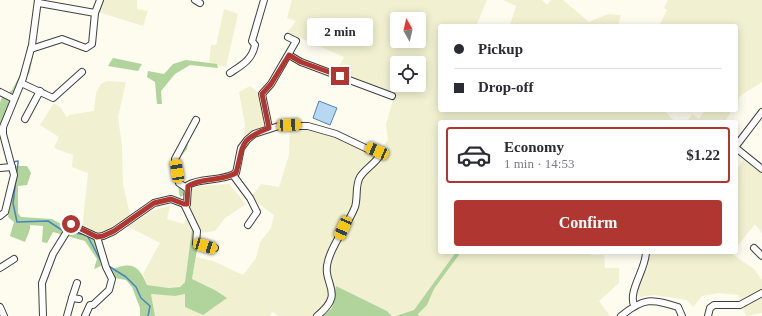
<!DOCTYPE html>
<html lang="en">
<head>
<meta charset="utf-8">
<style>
	body { margin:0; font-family:Georgia,serif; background:#f2f2f3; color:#2b2b33; height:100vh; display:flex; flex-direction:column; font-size:15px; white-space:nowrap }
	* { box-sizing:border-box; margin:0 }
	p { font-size:13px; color:#7c7c81 }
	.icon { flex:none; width:22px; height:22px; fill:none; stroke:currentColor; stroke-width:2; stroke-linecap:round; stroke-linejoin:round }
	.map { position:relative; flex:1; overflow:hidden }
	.sheet { position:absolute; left:438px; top:120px; width:300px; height:134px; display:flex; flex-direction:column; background:#fff; border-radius:4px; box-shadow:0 2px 10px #0003 }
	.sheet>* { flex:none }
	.guide { position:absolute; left:438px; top:24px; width:300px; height:88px; border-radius:4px; box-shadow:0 2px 10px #0003; display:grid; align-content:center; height:88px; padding:0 16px; background:#fff }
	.needle { width:26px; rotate:352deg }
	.tools { position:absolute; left:390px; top:12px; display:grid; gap:8px }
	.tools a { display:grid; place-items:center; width:36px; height:36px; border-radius:4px; background:#fff; box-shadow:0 2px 10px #0003; font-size:20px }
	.end { position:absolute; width:18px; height:18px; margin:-9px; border:5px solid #b03632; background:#fff; box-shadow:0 0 0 2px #fff }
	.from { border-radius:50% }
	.bubble { position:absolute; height:28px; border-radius:4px; background:#fff; box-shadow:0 2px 10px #0003; font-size:13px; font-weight:800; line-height:28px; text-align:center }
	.car { position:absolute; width:12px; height:24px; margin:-12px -6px; border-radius:5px; box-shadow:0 0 3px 1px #0007; background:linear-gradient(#f5c518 24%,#345 0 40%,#f5c518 0 76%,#345 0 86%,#f5c518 0) }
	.guide b { display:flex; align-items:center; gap:14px; height:38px; font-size:15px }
	.guide b+b { border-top:1px solid #e1e1e2 }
	.guide i { width:10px; height:10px; background:#2b2b33 }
	ul { padding:7px 0 0; list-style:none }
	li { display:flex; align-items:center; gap:12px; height:56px; margin:0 8px 6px; padding:0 8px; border:2px solid transparent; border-radius:4px }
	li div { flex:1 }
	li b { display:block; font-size:15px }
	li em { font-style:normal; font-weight:800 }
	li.on { border-color:#b03632 }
	li>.icon { width:36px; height:36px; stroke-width:1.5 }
	.cta { display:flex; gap:8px; margin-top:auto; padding:8px 16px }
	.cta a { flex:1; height:46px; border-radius:4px; background:#b03632; color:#fff; font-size:16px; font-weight:800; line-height:46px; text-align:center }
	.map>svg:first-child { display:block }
	.farmland { fill:#f1f1d1; fill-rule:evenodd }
	.forest { fill:#b1d49c }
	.water { fill:#b8d7f0; stroke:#4685c1 }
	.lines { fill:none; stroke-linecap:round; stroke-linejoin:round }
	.stream { stroke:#4685c1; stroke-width:1.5 }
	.minor-casing { stroke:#404040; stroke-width:8 }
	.minor { stroke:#fff; stroke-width:6 }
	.route { stroke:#b03632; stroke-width:5 }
</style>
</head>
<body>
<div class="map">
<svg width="762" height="316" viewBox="0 0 762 316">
	<rect width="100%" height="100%" fill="#fdfcef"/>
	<!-- farmland -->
	<g class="farmland">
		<path d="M103,0H137V9L148,11L143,26L98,12Z"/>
		<path d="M292,0H487L476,26H440V110H664L675,122H440V252H456L414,310L392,316L387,311L336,286L332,308L323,316H279L272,312L270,316H155L151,294L175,296L186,294L227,298L215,290L192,279L196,257L213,261L243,275L256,258L260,242L271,228L274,215L251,198L261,184L279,187L289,155L290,122L298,120L339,132L381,149L388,140L386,124L394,97L335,74L344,57L287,32L296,21L287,18ZM397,19H419V41H397ZM397,63H419V85H397Z"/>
		<path d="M503,0H542L547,5L551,0H563L589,22L608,14L621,15L618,26H514L510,25L516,6Z"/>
		<path d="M668,0H762V82L740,96L736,104V26H659L667,10L664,8Z"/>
		<path d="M224,9L238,14L226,67L209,63L211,45H216Z"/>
		<path d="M107,81L126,82L118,117L122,146L123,184L130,215L136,221L154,210L170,206L167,219L184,224L186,218L192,229L185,282L180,287L169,288L147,285L143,274L160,243L119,222L103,234L82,228L88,173L72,167L73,155L54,148L59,137L40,125L54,103L61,108L67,118L69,115L94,111L96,93L101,84Z"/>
		<path d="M250,86L259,93L268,125L244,137L245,125L239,92Z"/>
		<path d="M705,110H732L725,122H687L692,114L699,119Z"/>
		<path d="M744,159L762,174V233L755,224L736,248V171Z"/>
		<path d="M229,184L246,204L225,218L215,231L200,233L187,208L191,189L199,186Z"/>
		<path d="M461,252H590L591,255H604L605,268H619V283L599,301L610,316H419L418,314L427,305L434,289Z"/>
		<path d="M650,252H733L732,254L754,269L762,280V313L746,316L739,295L719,293L702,296L693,307L687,300L655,295L638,297L637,290L648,266Z"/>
	</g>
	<!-- forest -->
	<g class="forest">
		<path d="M27,50H34L30,71L11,115L2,119L0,125V103L1,99L12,90L22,71Z"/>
		<path d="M113,58L142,64L138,71L108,66Z"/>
		<path d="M186,60L217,64L218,68L190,65L175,74L161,91L162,104H157L155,82L147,77L148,71L164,74L173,64Z"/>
		<path d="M190,134L187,149L179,159L184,195L180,197L173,158Z"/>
		<path d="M16,166H27L31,173L27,185L18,186V213L21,217L52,219L65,226L82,230L97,241L101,266L94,269L97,259L85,241L53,232L47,243L42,242L43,226L30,225V229L25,242L10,236L14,222L8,217L14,186L12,170Z"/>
		<path d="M182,208H187L200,233L192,279L215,290L227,298L203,315L185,307V294L175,296L151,294L155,316H140V308L132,287L126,280L115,278L108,271C129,262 138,262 147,285L169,288L180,287L185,282L192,229Z"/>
		<path d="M456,252H461L434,289L427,305L418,314L419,316H395L414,310Z"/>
		<path d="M336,286L387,311L392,316H323L332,308Z"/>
	</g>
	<!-- water -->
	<path class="water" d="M319,101L337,108L330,125L313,118Z"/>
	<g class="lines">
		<!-- stream -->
		<g class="stream">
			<path d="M13,162L18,161V163L13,203L17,222L48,221L65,232"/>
			<path d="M69,232L87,235L102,263"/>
			<path d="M107,265L126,277L136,287L141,298L150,306L148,316"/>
		</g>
		<defs>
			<g id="minor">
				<path d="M195,0L200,3"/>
				<path d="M39,3L95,13L100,0"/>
				<path d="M31,49L62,39L86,48L92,44L95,13"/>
				<path d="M289,55L301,62L392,96"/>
				<path d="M230,73C242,65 252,60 255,45L252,41L264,0"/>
				<path d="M21,83L53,98L82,72"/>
				<path d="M0,92L14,99"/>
				<path d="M25,119L40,91"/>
				<path d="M269,128L262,94L271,84L296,41L288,37"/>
				<path d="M736,146L762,112"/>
				<path d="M736,148L762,169"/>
				<path d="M0,168L12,167"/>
				<path d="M233,175L250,198L257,212L248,225"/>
				<path d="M188,189L179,183L175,159L196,120"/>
				<path d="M184,204L197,231L196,243L215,248"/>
				<path d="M0,216L5,212L14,175L3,134V127L23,78L32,45L38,0"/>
				<path d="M754,248L762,256"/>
				<path d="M0,268L14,259"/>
				<path d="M72,298L77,283"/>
				<path d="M634,305C628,291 646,269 646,252"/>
				<path d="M0,307L4,316"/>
				<path d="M43,316L42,283L53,254L71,225L97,237L103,236L114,231L154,203L171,199L184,204H187L188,185C202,177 221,182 236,173L241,148L247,140L254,134L279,126H308L336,134L380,155C375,164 366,168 360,177C355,185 358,198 355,207C348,225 333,242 328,261C321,285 347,292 317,316"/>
				<path d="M67,316L72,298L79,299"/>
				<path d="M85,316L90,305H93L109,290L112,279L106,267L97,237"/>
				<path d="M621,316C643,298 652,298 678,307L682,316"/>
				<path d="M708,316L710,308L714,305H740L762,293"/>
			</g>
		</defs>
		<!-- minor casing -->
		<use href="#minor" class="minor-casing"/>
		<!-- minor -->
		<use href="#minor" class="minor"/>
	</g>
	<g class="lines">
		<!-- route -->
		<path class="route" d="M71,224L97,237L103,236L114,231L154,203L171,199L184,204H187L188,186C202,177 220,182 236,173C244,145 238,140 269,128L262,94L271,84L289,55L301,62L340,76"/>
	</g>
</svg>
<div class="tools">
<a><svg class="needle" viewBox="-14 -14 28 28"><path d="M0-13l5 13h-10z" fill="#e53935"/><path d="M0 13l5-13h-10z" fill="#7c7c81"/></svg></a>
<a><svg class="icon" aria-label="locate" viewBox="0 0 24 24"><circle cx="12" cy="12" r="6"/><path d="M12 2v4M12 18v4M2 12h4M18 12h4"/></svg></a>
</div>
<i class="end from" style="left:71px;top:224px"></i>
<i class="end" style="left:340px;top:76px"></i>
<div class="bubble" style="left:307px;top:18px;width:66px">2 min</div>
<i class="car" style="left:289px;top:125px;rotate:87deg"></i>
<i class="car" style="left:377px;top:151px;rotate:293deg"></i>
<i class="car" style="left:177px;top:171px;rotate:351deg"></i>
<i class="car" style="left:343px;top:228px;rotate:204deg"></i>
<i class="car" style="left:205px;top:246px;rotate:107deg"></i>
<div class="guide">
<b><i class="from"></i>Pickup</b>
<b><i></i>Drop-off</b>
</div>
<section class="sheet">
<ul>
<li class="on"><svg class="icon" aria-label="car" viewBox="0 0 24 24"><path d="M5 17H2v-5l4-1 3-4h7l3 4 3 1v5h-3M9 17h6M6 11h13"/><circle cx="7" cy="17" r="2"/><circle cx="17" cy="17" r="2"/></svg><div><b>Economy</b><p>1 min · 14:53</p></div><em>$1.22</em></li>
</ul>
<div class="cta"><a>Confirm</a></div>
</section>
</div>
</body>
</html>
